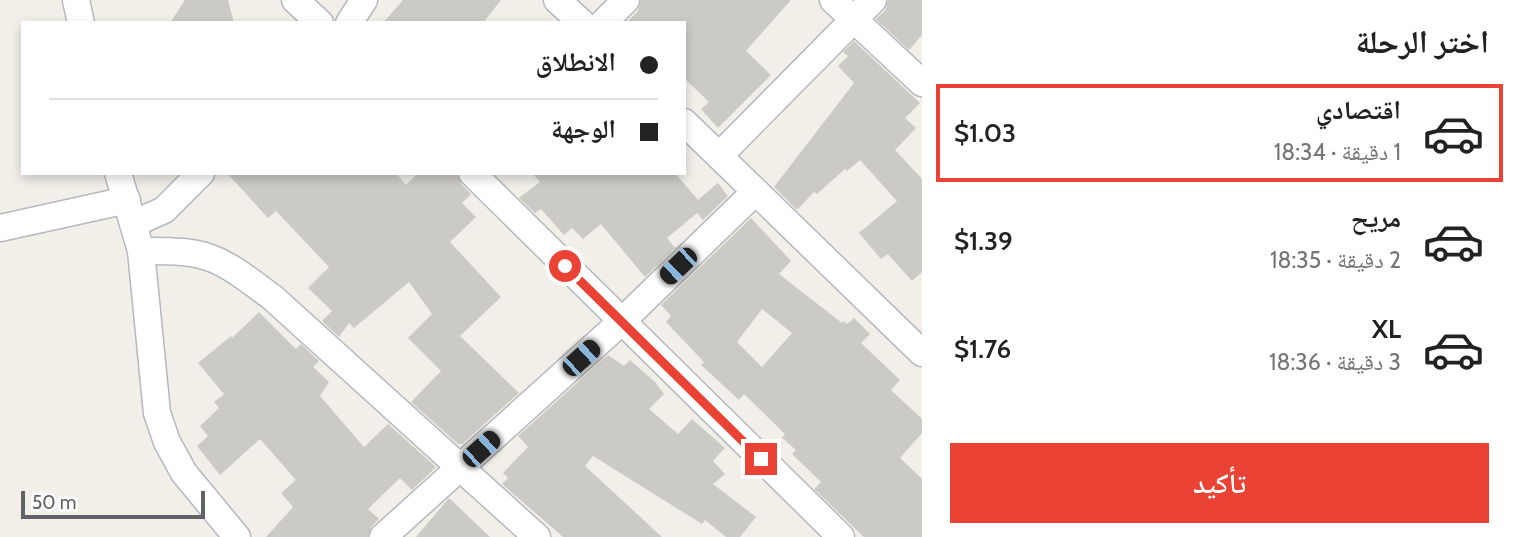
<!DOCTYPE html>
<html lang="ar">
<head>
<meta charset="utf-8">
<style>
	body { margin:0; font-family:Cabin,"Noto Naskh Arabic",sans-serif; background:#f2f2f2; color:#222; direction:rtl; height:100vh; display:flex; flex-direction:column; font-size:26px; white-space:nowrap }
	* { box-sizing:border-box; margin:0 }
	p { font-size:23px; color:#767676 }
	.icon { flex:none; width:38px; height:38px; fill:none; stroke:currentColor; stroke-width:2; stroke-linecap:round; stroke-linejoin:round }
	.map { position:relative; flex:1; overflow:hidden; direction:ltr }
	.sheet { display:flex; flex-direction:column; background:#fff; width:595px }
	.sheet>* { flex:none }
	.hud { position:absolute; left:21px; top:21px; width:665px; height:154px; border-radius:0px; box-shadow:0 4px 10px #0003; direction:rtl; display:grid; align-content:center; height:154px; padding:0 28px; background:#fff }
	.scale { position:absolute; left:21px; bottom:18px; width:184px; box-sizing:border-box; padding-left:7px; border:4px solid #5f6368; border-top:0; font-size:19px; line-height:24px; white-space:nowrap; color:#5f6368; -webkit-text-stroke:5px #fff; paint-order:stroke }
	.end { position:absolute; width:32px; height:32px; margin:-16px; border:9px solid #ea4335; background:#fff; box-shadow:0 0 0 4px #fff }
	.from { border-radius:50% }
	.car { position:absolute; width:21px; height:42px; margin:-21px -10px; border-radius:9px; box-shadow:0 0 5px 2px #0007; background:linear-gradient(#222 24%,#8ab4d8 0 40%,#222 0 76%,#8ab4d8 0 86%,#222 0) }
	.hud b { display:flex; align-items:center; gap:24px; height:66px; font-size:26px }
	.hud b+b { border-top:2px solid #e0e0e0 }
	.hud i { width:18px; height:18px; background:#222 }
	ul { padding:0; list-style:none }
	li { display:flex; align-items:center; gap:21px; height:98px; margin:0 14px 10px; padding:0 14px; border:4px solid transparent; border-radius:0px }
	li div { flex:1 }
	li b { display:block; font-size:26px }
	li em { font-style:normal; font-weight:600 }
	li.on { border-color:#ea4335 }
	li>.icon { width:63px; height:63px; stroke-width:1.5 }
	h2 { padding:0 28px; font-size:32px; line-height:84px }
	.button { display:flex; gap:14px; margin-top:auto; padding:14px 28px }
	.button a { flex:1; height:80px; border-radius:0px; background:#ea4335; color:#fff; font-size:28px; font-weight:600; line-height:80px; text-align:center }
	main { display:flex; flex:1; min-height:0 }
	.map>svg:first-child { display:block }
	.building { fill:#cccac5; fill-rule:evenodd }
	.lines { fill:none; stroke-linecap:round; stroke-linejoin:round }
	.minor-casing { stroke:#b5b8bc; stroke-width:29 }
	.minor { stroke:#fff; stroke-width:26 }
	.route { stroke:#ea4335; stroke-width:9 }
</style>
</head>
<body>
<main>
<section class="sheet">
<h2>اختر الرحلة</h2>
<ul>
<li class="on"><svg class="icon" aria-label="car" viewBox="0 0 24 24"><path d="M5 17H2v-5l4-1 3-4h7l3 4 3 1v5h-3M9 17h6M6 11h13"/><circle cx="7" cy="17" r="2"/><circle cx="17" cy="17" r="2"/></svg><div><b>اقتصادي</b><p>1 دقيقة · 18:34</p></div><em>$1.03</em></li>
<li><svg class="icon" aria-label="car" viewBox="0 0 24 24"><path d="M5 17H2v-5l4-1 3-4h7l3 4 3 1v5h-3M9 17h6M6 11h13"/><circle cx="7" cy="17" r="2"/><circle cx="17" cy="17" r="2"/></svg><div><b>مريح</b><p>2 دقيقة · 18:35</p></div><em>$1.39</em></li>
<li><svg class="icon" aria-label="car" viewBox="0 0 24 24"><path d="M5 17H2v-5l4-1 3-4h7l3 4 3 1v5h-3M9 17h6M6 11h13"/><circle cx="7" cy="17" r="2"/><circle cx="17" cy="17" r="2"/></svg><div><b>XL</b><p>3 دقيقة · 18:36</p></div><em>$1.76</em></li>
</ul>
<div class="button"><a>تأكيد</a></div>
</section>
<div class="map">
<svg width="922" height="537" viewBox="0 0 922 537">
	<rect width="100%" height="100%" fill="#f1efe8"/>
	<!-- building -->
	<g class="building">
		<path d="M185,0H228L234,23H170Z"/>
		<path d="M403,0H501L483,23H383Z"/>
		<path d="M641,0H791L746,51L771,75L718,128L701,109L709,102L684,78V23H626L638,11Z"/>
		<path d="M888,0H922V35L909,50L876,19L885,11Z"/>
		<path d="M854,41L920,103L905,118L916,128L895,150L922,179V272L912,281L888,254L881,259L859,233L897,201L860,160L847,171L845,169L817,194L814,192L797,210L774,187L854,83L838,66L848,56L843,52Z"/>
		<path d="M227,173H396L406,185L418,173H457L461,184L471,194L462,203L476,217L450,242L501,297L460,336L519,393L462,444H458L411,402L441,371L408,338L432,314L409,282L354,328L349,323L339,337L322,321L332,311L308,288L329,267L276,211L268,218Z"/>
		<path d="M532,173H675L698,200L718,183L728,196L703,220L697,213L667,238L675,248L645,277L601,224L583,239L572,228L564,235L541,209L535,213L519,198L540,182Z"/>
		<path d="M751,218L791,261L779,274L842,323L844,321L847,324L854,318L870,334L861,343L900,380L891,390L922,419V433L900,458L922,479V537H864L814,489L821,482L792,454L796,450L782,438L785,434L744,394L739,400L701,365L704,362L666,322L671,316L661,305ZM762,309L792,333L762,367L737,342Z"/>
		<path d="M259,312L296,349L301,344L319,361L313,367L329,382L320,396L364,447L388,424L436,467L412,490L400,478L368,509L379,519L372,526L368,537H266L293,507L281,493L296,480L260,439L220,475L197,446L208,436L200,426L219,408L214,402L224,394L198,363L231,336L232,338Z"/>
		<path d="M608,355L624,366L630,360L655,382L664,394L649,409L678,434L692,419L725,448L713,461L725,474L713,484L756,517L740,537H726L705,520L702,524L593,456L585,466L662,537H563L502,484L508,478L503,473L528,447L518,436Z"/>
		<path d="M449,498L490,537H416Z"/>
	</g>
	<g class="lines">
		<defs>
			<g id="minor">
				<path d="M76,0L81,23"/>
				<path d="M295,0L320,23"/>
				<path d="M557,0L582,23"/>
				<path d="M833,0L922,83"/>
				<path d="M349,23L364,0"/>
				<path d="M603,23L626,0"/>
				<path d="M684,122L922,353"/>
				<path d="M719,156L873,0"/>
				<path d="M118,173L141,251L157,413L167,442L184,473L237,537"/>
				<path d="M472,173L841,537"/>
				<path d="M135,223L164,210L201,173"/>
				<path d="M0,228L127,200"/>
				<path d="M141,251C211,250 218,257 273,298L537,537"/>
				<path d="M383,537L621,322L755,192"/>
			</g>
		</defs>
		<!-- minor casing -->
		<use href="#minor" class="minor-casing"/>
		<!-- minor -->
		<use href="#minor" class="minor"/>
	</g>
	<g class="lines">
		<!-- route -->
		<path class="route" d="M565,266L761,459"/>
	</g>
</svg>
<div class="scale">50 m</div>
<i class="end from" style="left:565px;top:266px"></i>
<i class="end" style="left:761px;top:459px"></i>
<i class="car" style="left:678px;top:266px;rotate:226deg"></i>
<i class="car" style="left:581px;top:358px;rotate:48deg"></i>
<i class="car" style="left:481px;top:449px;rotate:48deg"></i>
<div class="hud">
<b><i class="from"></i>الانطلاق</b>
<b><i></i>الوجهة</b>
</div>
</div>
</main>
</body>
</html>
